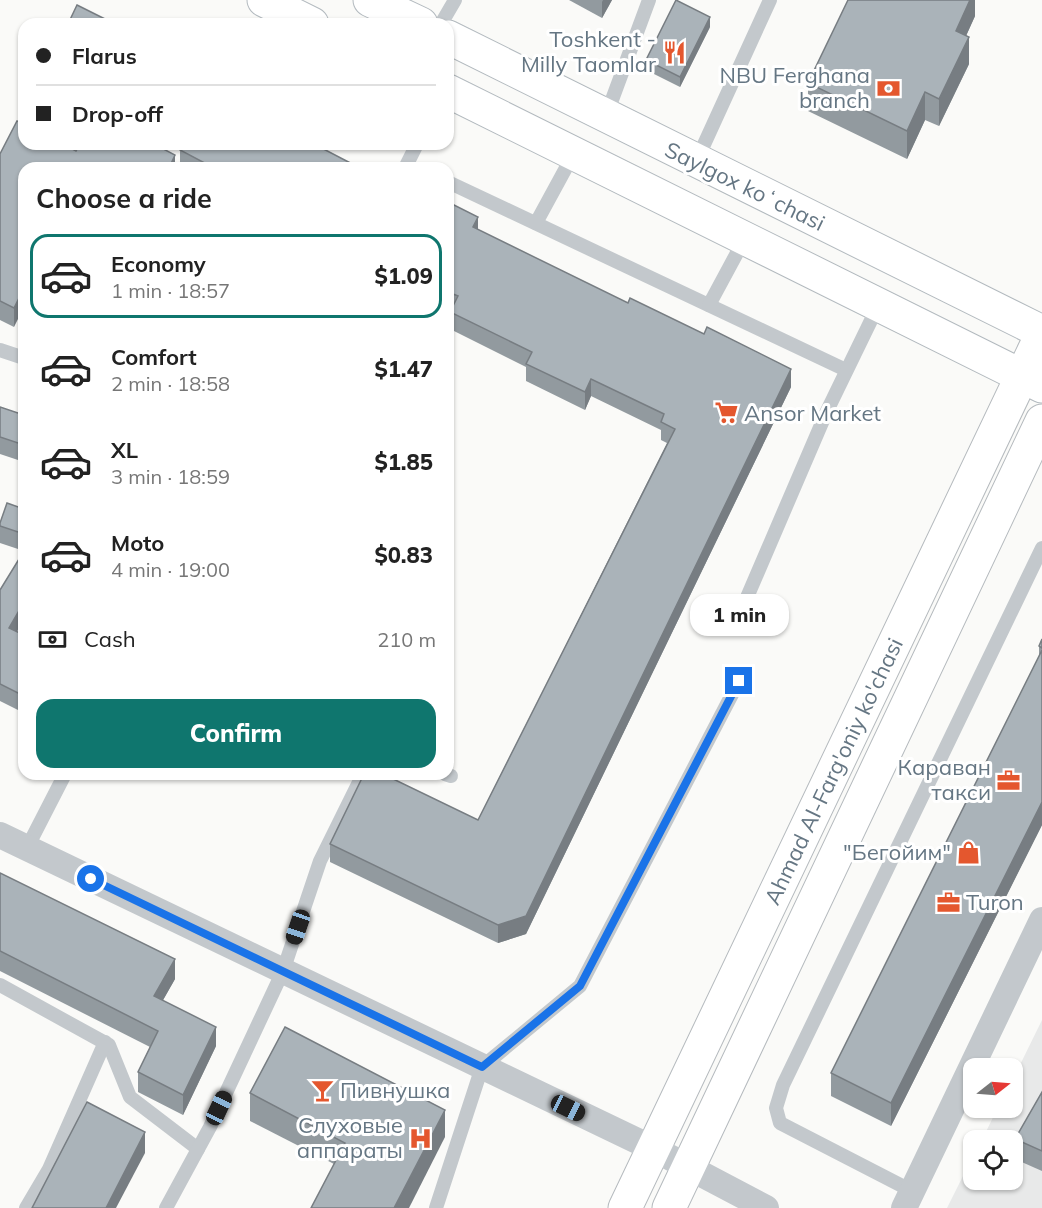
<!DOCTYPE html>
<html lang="en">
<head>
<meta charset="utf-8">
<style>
	body { margin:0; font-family:Mulish,sans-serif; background:#f2f2f2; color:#222; height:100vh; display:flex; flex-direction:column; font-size:22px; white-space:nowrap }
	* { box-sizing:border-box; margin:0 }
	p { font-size:20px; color:#767676 }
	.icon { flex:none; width:33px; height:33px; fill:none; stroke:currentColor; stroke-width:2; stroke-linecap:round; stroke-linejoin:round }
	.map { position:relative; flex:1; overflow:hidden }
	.side { position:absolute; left:18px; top:162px; width:436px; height:618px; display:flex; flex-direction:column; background:#fff; border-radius:18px; box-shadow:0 2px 4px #0004 }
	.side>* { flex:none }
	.top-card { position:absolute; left:18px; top:18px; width:436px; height:132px; border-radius:18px; box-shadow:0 2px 4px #0004; display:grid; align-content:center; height:132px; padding:0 18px; background:#fff }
	.needle { width:39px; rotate:73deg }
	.buttons { position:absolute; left:963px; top:1058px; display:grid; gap:12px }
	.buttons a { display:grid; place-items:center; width:60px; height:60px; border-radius:12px; background:#fff; box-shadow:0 2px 4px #0004; font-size:30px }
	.end { position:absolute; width:27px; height:27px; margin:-14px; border:8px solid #1a73e8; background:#fff; box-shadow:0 0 0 3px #fff }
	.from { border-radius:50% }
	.bubble { position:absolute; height:42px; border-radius:18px; background:#fff; box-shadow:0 2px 4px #0004; font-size:20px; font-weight:800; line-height:42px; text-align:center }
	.car { position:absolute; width:18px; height:36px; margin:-18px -9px; border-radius:8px; box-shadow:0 0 4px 2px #0007; background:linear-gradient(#222 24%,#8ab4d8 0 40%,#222 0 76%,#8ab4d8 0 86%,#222 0) }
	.top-card b { display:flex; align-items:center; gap:21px; height:57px; font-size:22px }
	.top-card b+b { border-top:2px solid #e0e0e0 }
	.top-card i { width:15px; height:15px; background:#222 }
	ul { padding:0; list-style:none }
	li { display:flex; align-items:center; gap:18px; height:84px; margin:0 12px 9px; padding:0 6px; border:3px solid transparent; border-radius:18px }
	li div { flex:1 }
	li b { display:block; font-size:22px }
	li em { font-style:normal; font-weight:800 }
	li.active { border-color:#0f766e }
	li>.icon { width:54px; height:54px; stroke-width:1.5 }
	h2 { padding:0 18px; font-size:27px; line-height:72px }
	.pay { display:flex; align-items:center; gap:15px; height:66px; padding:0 18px; font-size:22px }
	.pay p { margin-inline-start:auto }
	.action { display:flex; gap:12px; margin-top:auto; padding:12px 18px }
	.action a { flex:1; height:69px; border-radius:18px; background:#0f766e; color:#fff; font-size:24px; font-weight:800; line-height:69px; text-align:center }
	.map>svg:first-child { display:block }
	.built { fill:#e8e9e9 }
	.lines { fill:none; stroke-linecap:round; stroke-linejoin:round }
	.secondary-casing { stroke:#b3babf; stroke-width:35 }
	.primary-casing { stroke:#b5babe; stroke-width:35 }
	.service { stroke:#c3c8cc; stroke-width:14 }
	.minor { stroke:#c3c8cc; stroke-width:26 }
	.secondary { stroke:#fff; stroke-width:33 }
	.primary { stroke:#fff; stroke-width:33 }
	.wall { fill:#929a9f }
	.shaded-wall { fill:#777d82 }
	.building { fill:#aab3b9; stroke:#777d82; stroke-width:1.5 }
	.route { stroke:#1a73e8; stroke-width:8 }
	.labels { text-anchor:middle; stroke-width:6; stroke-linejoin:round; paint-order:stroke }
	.poi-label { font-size:22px; fill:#657683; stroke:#fff; text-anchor:end }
	.street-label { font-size:22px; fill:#657683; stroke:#fff }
</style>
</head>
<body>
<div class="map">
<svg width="1042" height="1208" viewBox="0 0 1042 1208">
	<rect width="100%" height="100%" fill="#fafaf8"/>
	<!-- built -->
	<path class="built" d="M1042,1020V1208H947L973,1156L974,1179H1012V1140H982L998,1107H1012L1013,1079Z"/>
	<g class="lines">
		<defs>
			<g id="secondary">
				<path d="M264,0L312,24"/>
				<path d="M370,0L421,24"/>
				<path d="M448,37L1042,332"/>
				<path d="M448,91L1042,386"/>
			</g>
			<g id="primary">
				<path id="s1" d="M625,1208L1042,334"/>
				<path d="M669,1208L1042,421"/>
			</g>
		</defs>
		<!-- secondary casing -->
		<use href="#secondary" class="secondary-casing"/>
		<!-- primary casing -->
		<use href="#primary" class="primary-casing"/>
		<!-- service -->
		<g class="service">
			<path d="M441,24L455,0"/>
			<path d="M606,116L649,0"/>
			<path d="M696,162L770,0"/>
			<path d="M405,168L417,144"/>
			<path d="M448,182L846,370"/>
			<path d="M536,223L573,155"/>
			<path d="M709,305L744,240"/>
			<path d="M0,350L24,358"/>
			<path d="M745,602L827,411L878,306"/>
			<path d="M445,774L451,776"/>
			<path d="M27,848L65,774"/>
			<path d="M0,985L109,1045L130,1097L198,1149"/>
			<path d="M912,1191L780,1123L776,1108L783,1085L1042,548"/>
			<path d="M26,1208L49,1169L105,1042"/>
			<path d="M166,1208L210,1127L283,971L320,861L363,774"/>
			<path d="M436,1208L482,1067L580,986L739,681"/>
		</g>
		<!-- minor -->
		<g class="minor">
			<path d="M0,835L654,1149L766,1208"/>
			<path d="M904,1208L1042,920"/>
		</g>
		<!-- secondary -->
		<use href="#secondary" class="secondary"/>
		<!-- primary -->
		<use href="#primary" class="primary"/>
	</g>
	<!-- wall -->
	<g class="wall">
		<path d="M569,0H612L602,18Z"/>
		<path d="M975,0V16L966,36L969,64L939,126L925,120L907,159L808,111V83Z"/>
		<path d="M710,27L680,87L646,70V60Z"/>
		<path d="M180,150L360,168H180Z"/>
		<path d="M76,151L175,168H24L14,327L0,320V154Z"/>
		<path d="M448,202L478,230L791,387L526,934L498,943L330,862V844L478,820L667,443L661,440V430L591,396L585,410L526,381V367L450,329L451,310L448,309Z"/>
		<path d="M0,407L24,415V462L0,454Z"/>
		<path d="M24,509V619L17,632L24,635V713L0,701V590L24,551L0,543V523Z"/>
		<path d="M1042,639V825L891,1126L831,1096V1073L1039,657V646Z"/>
		<path d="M0,873L175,979L163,1000L216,1046L183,1115L138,1092V1072L150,1047L0,971Z"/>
		<path d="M1042,1092V1171L1015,1159V1139Z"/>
		<path d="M250,1093L445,1137L334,1164L250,1121Z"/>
	</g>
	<!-- shaded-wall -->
	<g class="shaded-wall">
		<path d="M603,0H612L602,18V2Z"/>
		<path d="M970,0H975V16L956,58V31Z"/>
		<path d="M710,17V27L680,87V77Z"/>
		<path d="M969,37V64L939,126V99Z"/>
		<path d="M925,92V120L907,159V131Z"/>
		<path d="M175,155V168H169Z"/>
		<path d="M478,217V234L473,227Z"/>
		<path d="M24,288V307L14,327V308Z"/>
		<path d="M791,369V387L526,934L498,943V925Z"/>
		<path d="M591,379V396L585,410V392Z"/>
		<path d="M24,602V619L9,645V628Z"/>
		<path d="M1042,802V825L891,1126V1103Z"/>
		<path d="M175,959V979L154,1016V996Z"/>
		<path d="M216,1027V1046L183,1115V1095Z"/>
		<path d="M445,1110V1137L409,1208H394Z"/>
		<path d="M145,1132V1153L116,1208H106Z"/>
	</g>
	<!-- building -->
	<g class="building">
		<path d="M676,0L710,17L680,77L646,60Z"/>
		<path d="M848,0H970L956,31L969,37L939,99L925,92L907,131L808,83Z"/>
		<path d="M77,5L115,24H68Z"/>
		<path d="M17,121L24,124V144H63L76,151L80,144H154L175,155L169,168H24V288L14,308L0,301V154Z"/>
		<path d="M183,144H314L360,168H214L180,150Z"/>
		<path d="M448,202L478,217L473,227L628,303L630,298L704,334L707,327L791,369L526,916L498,925L330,844L364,774H383L478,820L675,429L661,422L664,414L591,379L585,392L526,364L532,352L450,312L458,296L448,292Z"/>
		<path d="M0,407L24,415V445L0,437Z"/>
		<path d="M7,503L24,509V534L0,526V523Z"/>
		<path d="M24,551V602L9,628L24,635V696L0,684V590Z"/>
		<path d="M1042,639V648L1039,646Z"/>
		<path d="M1042,650V802L891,1103L831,1073Z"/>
		<path d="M0,873L175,959L154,996L216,1027L183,1095L138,1072L158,1031L0,951Z"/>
		<path d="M285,1027L445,1110L394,1208H311L345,1143L250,1093Z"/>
		<path d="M1042,1092V1151L1015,1139Z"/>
		<path d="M87,1102L145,1132L106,1208H32Z"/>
	</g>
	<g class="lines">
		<!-- route -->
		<path class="route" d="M91,879L482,1067L580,986L739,681"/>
	</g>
	<!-- icons -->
	<defs>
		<symbol id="restaurant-bare" viewBox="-9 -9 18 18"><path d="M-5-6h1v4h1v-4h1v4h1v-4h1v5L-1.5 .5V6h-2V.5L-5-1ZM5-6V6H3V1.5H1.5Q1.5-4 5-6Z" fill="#e4572e" stroke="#fff" stroke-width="2.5" paint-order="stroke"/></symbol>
		<symbol id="bank-bare" viewBox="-9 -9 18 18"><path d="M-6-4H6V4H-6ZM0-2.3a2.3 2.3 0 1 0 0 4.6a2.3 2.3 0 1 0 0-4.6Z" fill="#e4572e" stroke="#fff" stroke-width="2.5" paint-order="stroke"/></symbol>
		<symbol id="supermarket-bare" viewBox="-9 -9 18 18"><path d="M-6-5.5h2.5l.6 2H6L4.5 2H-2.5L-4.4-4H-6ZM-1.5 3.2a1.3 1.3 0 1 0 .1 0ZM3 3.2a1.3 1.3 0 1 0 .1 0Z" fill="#e4572e" stroke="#fff" stroke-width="2.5" paint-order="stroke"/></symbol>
		<symbol id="office-bare" viewBox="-9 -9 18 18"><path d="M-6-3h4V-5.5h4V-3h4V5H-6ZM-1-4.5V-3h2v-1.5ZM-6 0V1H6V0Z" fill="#e4572e" stroke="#fff" stroke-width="2.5" paint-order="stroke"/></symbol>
		<symbol id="shop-bare" viewBox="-9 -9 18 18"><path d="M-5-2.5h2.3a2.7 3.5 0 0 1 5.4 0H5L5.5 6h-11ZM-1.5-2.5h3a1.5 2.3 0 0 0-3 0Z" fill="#e4572e" stroke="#fff" stroke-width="2.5" paint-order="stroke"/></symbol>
		<symbol id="bar-bare" viewBox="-9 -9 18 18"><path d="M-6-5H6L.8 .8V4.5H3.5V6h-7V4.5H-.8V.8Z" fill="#e4572e" stroke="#fff" stroke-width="2.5" paint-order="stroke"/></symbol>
		<symbol id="hospital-bare" viewBox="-9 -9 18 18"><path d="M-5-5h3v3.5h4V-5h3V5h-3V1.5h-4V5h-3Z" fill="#e4572e" stroke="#fff" stroke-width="2.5" paint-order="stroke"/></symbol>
	</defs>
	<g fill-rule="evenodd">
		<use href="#restaurant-bare" x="658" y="36" width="33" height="33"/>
		<use href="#bank-bare" x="872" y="72" width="33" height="33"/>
		<use href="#supermarket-bare" x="710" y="396" width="33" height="33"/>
		<use href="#office-bare" x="992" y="764" width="33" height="33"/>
		<use href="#shop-bare" x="952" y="836" width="33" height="33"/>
		<use href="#office-bare" x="932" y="886" width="33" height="33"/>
		<use href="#bar-bare" x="306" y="1074" width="33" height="33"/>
		<use href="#hospital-bare" x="404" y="1122" width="33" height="33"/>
	</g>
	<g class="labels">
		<!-- poi labels -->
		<g class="poi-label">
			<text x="656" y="47">Toshkent -<tspan x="656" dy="25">Milly Taomlar</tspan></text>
			<text x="870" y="83">NBU Ferghana<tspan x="870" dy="25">branch</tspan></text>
			<text x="744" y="421" text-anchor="start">Ansor Market</text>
			<text x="991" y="775">Караван<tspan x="991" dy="25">такси</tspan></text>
			<text x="951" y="860">"Бегойим"</text>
			<text x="966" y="910" text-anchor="start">Turon</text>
			<text x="340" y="1098" text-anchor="start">Пивнушка</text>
			<text x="403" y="1133">Слуховые<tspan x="403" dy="25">аппараты</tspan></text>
		</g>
		<!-- street labels -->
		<g class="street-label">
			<text transform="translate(745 186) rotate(26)" y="8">Saylgox koʻchasi</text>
			<text dy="8" stroke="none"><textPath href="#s1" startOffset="484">Ahmad Al-Farg'oniy ko'chasi</textPath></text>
		</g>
	</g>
</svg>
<div class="buttons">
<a><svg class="needle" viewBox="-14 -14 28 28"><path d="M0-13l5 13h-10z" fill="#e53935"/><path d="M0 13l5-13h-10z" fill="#767676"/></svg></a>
<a><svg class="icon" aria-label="locate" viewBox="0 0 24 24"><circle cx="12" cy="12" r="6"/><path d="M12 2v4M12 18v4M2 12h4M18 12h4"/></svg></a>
</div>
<i class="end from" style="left:91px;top:879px"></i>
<i class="end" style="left:739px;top:681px"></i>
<div class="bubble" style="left:690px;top:594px;width:99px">1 min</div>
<i class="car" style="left:298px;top:927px;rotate:199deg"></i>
<i class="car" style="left:219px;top:1108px;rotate:25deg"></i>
<i class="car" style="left:568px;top:1108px;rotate:116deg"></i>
<div class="top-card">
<b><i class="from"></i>Flarus</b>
<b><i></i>Drop-off</b>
</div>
<section class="side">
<h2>Choose a ride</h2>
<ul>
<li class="active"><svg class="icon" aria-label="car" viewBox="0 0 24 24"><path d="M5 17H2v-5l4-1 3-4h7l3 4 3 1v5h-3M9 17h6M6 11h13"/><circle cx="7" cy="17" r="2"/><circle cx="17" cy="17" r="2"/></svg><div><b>Economy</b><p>1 min · 18:57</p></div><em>$1.09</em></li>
<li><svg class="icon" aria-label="car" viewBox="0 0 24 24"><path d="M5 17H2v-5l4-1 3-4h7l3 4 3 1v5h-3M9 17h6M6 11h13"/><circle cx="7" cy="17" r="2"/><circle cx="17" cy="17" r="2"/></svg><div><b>Comfort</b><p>2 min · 18:58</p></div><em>$1.47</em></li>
<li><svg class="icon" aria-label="car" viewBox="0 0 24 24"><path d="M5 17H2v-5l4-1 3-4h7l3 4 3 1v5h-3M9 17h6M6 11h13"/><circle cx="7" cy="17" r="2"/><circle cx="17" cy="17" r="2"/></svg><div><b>XL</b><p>3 min · 18:59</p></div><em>$1.85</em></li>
<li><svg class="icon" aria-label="car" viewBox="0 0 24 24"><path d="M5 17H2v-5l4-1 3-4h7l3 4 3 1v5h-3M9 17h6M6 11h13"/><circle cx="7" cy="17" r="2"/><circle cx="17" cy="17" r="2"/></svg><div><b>Moto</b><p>4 min · 19:00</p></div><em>$0.83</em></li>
</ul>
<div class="pay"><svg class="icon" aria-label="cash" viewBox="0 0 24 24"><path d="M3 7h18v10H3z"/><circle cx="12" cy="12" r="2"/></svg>Cash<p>210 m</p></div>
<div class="action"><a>Confirm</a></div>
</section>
</div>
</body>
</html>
